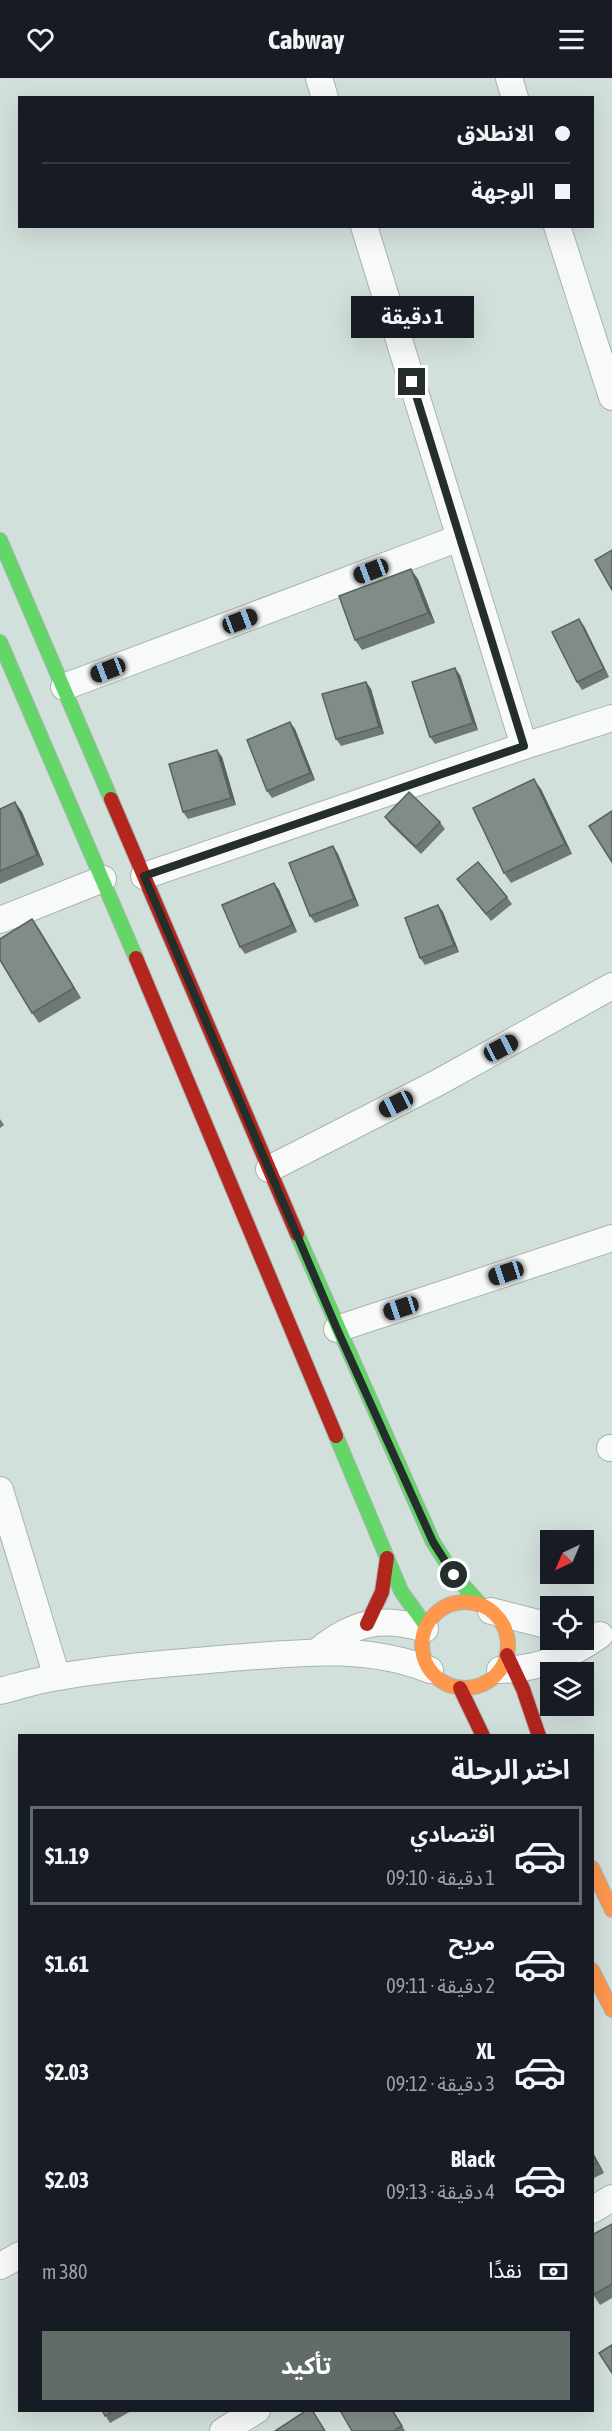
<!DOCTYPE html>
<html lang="ar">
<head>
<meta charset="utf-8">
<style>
	body { margin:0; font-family:"Asap Condensed","Noto Sans Arabic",sans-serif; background:#242831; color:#f1f3f6; direction:rtl; height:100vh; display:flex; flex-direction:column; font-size:22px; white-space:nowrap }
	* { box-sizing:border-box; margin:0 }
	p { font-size:20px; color:#9ea1a6 }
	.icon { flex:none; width:33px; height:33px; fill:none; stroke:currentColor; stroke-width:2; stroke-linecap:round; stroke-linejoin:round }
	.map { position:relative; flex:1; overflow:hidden; direction:ltr }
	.sheet { position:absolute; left:18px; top:1656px; width:576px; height:678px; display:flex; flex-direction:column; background:#171b24; border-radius:0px; box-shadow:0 6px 24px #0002; direction:rtl }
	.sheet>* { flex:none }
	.hud { position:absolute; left:18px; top:18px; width:576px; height:132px; border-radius:0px; box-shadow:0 6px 24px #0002; direction:rtl; display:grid; align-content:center; height:132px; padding:0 24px; background:#171b24 }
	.needle { width:39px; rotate:224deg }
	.fabs { position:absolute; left:540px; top:1452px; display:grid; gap:12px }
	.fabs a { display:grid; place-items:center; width:54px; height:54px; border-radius:0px; background:#171b24; box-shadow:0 6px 24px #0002; font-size:30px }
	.end { position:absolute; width:27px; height:27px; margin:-14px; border:8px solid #242e2a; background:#fff; box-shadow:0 0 0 3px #fff }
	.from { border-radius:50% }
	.bubble { position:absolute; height:42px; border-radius:0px; background:#171b24; box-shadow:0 6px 24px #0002; font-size:20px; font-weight:700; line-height:42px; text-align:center; direction:rtl }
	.car { position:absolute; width:18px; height:36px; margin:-18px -9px; border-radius:8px; box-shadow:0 0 4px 2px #0007; background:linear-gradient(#222 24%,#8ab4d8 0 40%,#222 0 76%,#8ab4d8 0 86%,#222 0) }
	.hud b { display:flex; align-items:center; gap:21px; height:57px; font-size:22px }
	.hud b+b { border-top:2px solid #363941 }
	.hud i { width:15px; height:15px; background:#f1f3f6 }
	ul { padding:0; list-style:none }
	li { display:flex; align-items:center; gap:18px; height:99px; margin:0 12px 9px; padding:0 12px; border:3px solid transparent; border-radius:0px }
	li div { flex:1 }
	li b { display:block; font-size:22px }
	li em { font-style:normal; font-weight:700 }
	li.on { border-color:#616c68 }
	li>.icon { width:54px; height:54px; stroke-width:1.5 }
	h2 { padding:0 24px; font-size:27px; line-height:72px }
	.pay { display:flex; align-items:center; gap:15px; height:66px; padding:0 24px; font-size:22px }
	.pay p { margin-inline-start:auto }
	.button { display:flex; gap:12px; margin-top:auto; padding:12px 24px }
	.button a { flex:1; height:69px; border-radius:0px; background:#616c68; color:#fff; font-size:24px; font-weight:700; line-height:69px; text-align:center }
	header { display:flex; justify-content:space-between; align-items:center; height:78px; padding:0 24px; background:#171b24; font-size:27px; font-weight:700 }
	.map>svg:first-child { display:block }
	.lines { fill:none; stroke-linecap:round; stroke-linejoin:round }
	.street-casing { stroke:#a9b3b0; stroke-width:28 }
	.fast-casing { stroke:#a9b3b0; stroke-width:16 }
	.slow-casing { stroke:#a9b3b0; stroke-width:16 }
	.jam-casing { stroke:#a9b3b0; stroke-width:16 }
	.street { stroke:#f8fafa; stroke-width:26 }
	.fast { stroke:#63d668; stroke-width:14 }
	.slow { stroke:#ff974d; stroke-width:14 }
	.jam { stroke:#b3261e; stroke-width:14 }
	.wall { fill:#6f7875 }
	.shaded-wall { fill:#5a625f }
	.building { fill:#818c88; stroke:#5a625f; stroke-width:1.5 }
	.route { stroke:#242e2a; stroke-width:8 }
</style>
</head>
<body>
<header><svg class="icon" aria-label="menu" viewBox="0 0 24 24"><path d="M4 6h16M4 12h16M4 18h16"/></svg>Cabway<svg class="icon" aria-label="heart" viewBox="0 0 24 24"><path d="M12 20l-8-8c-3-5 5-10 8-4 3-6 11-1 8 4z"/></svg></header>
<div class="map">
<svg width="612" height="2353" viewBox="0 0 612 2353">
	<rect width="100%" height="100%" fill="#d2e0db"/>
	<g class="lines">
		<defs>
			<g id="street">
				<path d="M319,0L325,20"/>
				<path d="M509,0L515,20"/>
				<path d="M364,148L524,668"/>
				<path d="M557,148L612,319"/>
				<path d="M64,609L459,460"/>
				<path d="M144,798L524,668L612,640"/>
				<path d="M0,842L103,801"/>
				<path d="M269,1091L439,1004L612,908"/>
				<path d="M337,1251L612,1160"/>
				<path d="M610,1370H612"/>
				<path d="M0,1412L57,1599"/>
				<path d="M491,1533L550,1548"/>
				<path d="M318,1573C353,1544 382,1538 425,1551"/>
				<path d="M500,1592C538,1591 569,1579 600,1557"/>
				<path d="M0,1613C19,1608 38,1602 58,1599C114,1589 174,1585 231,1580C298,1575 365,1566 430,1592"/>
				<path d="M592,2132L612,2120"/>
				<path d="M0,2188L20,2177"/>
				<path d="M223,2353L257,2332"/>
			</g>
			<g id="fast">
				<path d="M0,462L111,721"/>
				<path d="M0,564L136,880"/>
				<path d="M297,1156L433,1464L454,1497L481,1527"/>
				<path d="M336,1358L401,1513L426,1548"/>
			</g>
			<g id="slow">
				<circle cx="465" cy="1567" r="43"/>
				<path d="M592,1790L612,1832"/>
				<path d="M592,1892L612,1932"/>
			</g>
			<g id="jam">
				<path d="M111,721L297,1156"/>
				<path d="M136,880L336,1358"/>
				<path d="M367,1546L382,1514L387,1480"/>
				<path d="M507,1577L523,1611L539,1658"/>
				<path d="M460,1610L483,1658"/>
			</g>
		</defs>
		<!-- street casing -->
		<use href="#street" class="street-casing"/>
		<!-- fast casing -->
		<use href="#fast" class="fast-casing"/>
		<!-- slow casing -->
		<use href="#slow" class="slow-casing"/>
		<!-- jam casing -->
		<use href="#jam" class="jam-casing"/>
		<!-- street -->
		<use href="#street" class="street"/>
		<!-- fast -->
		<use href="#fast" class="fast"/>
		<!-- slow -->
		<use href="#slow" class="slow"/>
		<!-- jam -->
		<use href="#jam" class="jam"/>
	</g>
	<!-- wall -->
	<g class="wall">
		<path d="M418,501L435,545L362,572L355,562Z"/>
		<path d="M584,548L609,599L582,612L577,604Z"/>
		<path d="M460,597L478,652L435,666L430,659Z"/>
		<path d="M366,604L371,611L384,656L341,668L336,661Z"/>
		<path d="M295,651L315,702L272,720L267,713Z"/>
		<path d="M217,672L222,679L236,727L188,741L183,734Z"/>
		<path d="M541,711L572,776L511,805L504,795Z"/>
		<path d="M15,724L22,734L44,787L0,806V731Z"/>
		<path d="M385,739L440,744L445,751L421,776L390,746Z"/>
		<path d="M333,768L338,776L359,828L315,845L310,838Z"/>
		<path d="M457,801L507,819L512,826L491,843Z"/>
		<path d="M274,805L279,812L297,854L245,876L240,869Z"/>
		<path d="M438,827L443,834L459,874L425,887L420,880Z"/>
		<path d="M39,851L81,920L39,945L32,935Z"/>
		<path d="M0,1041L4,1047L0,1050Z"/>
		<path d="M592,2073L604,2095L592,2101Z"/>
		<path d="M612,2146V2220L600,2227L592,2215Z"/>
		<path d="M102,2332H133L110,2345Z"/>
		<path d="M393,2332L405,2353H352Z"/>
	</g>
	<!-- shaded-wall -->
	<g class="shaded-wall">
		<path d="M411,491L418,501L435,545L428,535Z"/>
		<path d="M579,541L584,548L609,599L604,591Z"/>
		<path d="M455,590L460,597L478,652L473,645Z"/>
		<path d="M366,604L371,611L384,656L379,649Z"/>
		<path d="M290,644L295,651L315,702L310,695Z"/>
		<path d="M217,672L222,679L236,727L231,720Z"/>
		<path d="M534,701L541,711L572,776L565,766Z"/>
		<path d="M15,724L22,734L44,787L37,777Z"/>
		<path d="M333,768L338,776L359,828L354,821Z"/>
		<path d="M274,805L279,812L297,854L292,847Z"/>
		<path d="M438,827L443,834L459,874L454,867Z"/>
		<path d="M32,841L39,851L81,920L74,910Z"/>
		<path d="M592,2073L604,2095L597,2085L592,2076Z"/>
	</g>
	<!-- building -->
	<g class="building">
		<path d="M612,472V512L595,482Z"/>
		<path d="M411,491L428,535L355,562L339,518Z"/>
		<path d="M579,541L604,591L577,604L552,554Z"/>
		<path d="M455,590L473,645L430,659L412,604Z"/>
		<path d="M366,604L379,649L336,661L322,616Z"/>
		<path d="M290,644L310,695L267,713L247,662Z"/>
		<path d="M217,672L231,720L183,734L169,686Z"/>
		<path d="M534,701L565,766L504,795L473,730Z"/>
		<path d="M409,714L440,744L416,769L385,739Z"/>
		<path d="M15,724L37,777L0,793V731Z"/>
		<path d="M612,733V784L589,748Z"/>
		<path d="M333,768L354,821L310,838L289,785Z"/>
		<path d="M478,784L507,819L486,836L457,801Z"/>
		<path d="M274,805L292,847L240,869L222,827Z"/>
		<path d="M438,827L454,867L420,880L405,840Z"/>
		<path d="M32,841L74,910L32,935L0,882V861Z"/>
		<path d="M592,2076L597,2085L592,2087Z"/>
		<path d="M612,2146V2206L593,2217L592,2157Z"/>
		<path d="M612,2267V2295L599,2275Z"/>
		<path d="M102,2332H115L105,2338Z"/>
		<path d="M307,2332H312L325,2353H275Z"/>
		<path d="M340,2332H392L402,2348L394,2353H352Z"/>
	</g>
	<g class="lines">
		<!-- route -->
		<path class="route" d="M412,304L524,668L144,798L337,1251L433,1464L454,1497"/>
	</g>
</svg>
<div class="fabs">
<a><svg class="needle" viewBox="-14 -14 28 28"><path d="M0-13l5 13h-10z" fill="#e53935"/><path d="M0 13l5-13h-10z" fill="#9ea1a6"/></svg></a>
<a><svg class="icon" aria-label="locate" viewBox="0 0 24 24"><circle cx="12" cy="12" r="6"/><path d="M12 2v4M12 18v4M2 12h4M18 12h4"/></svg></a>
<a><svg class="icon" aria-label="layers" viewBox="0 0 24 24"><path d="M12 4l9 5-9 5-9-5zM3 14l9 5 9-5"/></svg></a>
</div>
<i class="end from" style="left:454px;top:1497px"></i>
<i class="end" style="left:412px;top:304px"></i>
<div class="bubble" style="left:351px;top:218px;width:123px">1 دقيقة</div>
<i class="car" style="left:371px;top:493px;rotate:249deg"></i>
<i class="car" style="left:240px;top:543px;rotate:69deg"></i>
<i class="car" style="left:108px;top:592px;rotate:249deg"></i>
<i class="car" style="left:501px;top:970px;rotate:62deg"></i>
<i class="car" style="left:396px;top:1026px;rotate:243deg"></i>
<i class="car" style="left:506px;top:1195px;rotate:252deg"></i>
<i class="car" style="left:401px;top:1230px;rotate:252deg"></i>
<div class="hud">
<b><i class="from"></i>الانطلاق</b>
<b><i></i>الوجهة</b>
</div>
<section class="sheet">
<h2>اختر الرحلة</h2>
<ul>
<li class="on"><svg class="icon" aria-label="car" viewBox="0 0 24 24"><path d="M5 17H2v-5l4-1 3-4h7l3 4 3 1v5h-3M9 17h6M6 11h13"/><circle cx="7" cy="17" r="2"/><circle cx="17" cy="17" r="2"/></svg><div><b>اقتصادي</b><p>1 دقيقة · 09:10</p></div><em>$1.19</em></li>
<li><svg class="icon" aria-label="car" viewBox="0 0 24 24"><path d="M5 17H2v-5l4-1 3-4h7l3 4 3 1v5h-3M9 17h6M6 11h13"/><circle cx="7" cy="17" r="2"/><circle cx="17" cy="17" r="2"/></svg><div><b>مريح</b><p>2 دقيقة · 09:11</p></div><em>$1.61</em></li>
<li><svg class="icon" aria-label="car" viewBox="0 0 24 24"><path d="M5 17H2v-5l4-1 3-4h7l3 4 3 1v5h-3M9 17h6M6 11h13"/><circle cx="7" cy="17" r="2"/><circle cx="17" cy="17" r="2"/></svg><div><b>XL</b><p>3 دقيقة · 09:12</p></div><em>$2.03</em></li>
<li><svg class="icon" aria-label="car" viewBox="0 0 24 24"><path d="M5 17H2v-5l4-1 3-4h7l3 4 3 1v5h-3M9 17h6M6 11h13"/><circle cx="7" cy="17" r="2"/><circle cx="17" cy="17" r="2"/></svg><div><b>Black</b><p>4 دقيقة · 09:13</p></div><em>$2.03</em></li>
</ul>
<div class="pay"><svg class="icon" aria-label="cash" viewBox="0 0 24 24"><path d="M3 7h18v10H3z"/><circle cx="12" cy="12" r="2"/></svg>نقدًا<p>380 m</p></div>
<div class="button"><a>تأكيد</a></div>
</section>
</div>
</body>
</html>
